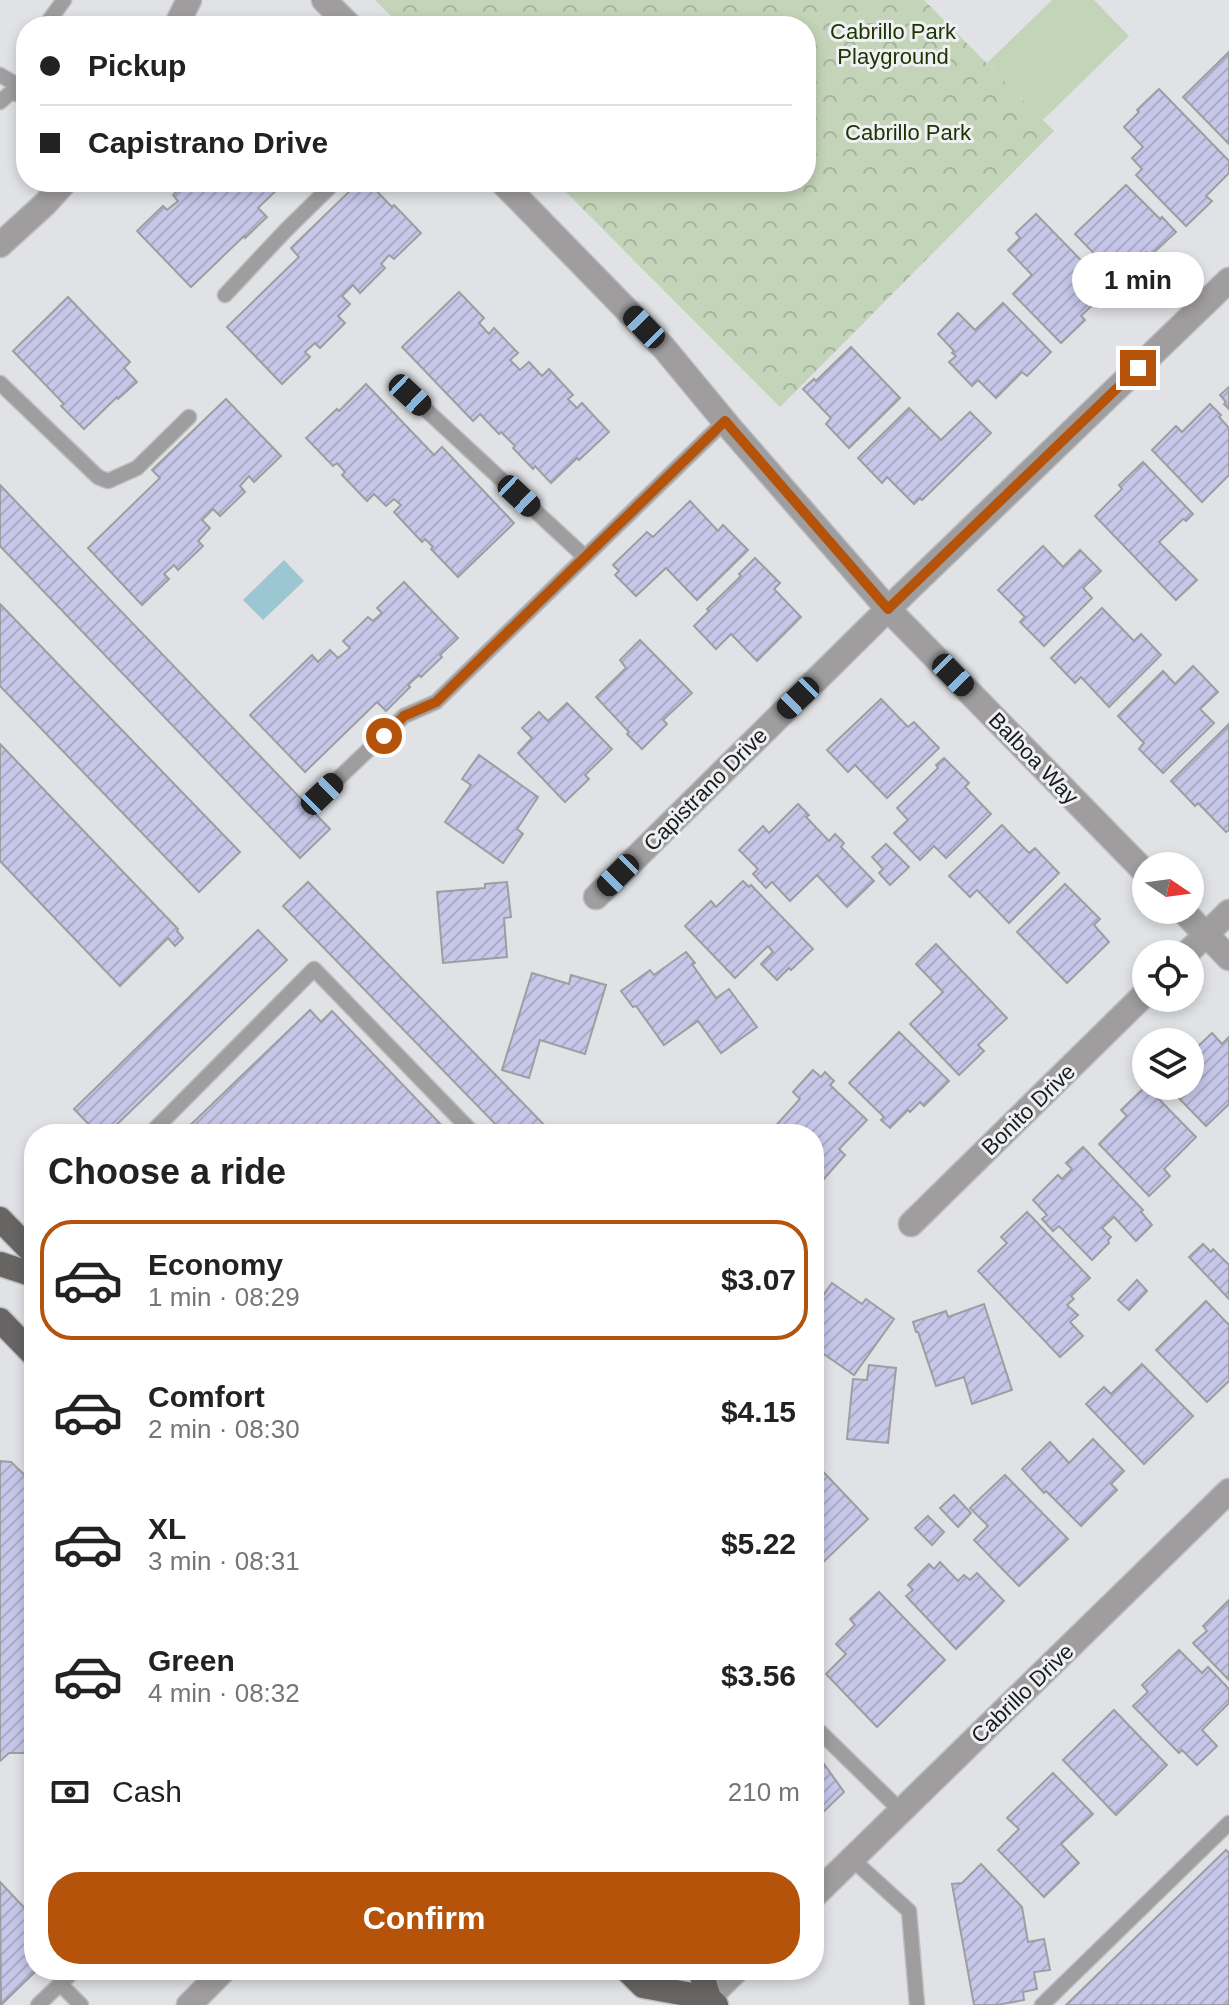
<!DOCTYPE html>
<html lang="en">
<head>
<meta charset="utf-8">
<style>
	body { margin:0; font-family:Arial,sans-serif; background:#f2f2f2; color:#222; height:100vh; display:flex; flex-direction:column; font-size:30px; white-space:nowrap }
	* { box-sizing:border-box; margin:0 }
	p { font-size:26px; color:#767676 }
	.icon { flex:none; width:44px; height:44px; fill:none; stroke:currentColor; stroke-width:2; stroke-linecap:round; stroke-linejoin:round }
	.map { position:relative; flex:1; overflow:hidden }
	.details { position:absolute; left:24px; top:1124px; width:800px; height:856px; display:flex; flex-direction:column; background:#fff; border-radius:32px; box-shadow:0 4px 12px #0003 }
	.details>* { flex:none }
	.banner { position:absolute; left:16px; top:16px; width:800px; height:176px; border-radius:32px; box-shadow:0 4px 12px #0003; display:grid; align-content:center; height:176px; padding:0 24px; background:#fff }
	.needle { width:52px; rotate:103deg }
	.controls { position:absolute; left:1132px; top:852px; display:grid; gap:16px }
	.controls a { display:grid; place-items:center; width:72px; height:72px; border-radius:50%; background:#fff; box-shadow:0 4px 12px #0003; font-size:40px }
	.end { position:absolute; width:36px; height:36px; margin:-18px; border:10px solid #b45309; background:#fff; box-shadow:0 0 0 4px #fff }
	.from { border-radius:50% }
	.bubble { position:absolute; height:56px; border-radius:28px; background:#fff; box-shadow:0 4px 12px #0003; font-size:26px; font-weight:700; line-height:56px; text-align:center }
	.car { position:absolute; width:24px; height:48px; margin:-24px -12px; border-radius:10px; box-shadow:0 0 6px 2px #0007; background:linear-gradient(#222 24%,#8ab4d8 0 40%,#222 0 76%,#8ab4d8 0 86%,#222 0) }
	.banner b { display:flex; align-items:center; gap:28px; height:76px; font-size:30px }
	.banner b+b { border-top:2px solid #e0e0e0 }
	.banner i { width:20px; height:20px; background:#222 }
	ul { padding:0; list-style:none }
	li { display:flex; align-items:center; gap:24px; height:120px; margin:0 16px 12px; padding:0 8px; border:4px solid transparent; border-radius:32px }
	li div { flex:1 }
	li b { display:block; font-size:30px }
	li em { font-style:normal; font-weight:700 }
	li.current { border-color:#b45309 }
	li>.icon { width:72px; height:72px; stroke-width:1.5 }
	h2 { padding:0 24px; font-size:36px; line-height:96px }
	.pay { display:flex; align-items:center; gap:20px; height:88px; padding:0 24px; font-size:30px }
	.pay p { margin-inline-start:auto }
	.primary-button { display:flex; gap:16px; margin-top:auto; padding:16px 24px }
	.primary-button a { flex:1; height:92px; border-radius:32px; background:#b45309; color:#fff; font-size:32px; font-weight:700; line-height:92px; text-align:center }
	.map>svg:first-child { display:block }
	.grass { fill:#c3d4b8 }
	.park { fill:url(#park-crowns) }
	.water { fill:#9bc6d2 }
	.building { fill:url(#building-hatch); stroke:#9e9ea0; stroke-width:2 }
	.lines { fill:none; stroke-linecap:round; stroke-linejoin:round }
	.lane-casing { stroke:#bcbec1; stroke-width:17 }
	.street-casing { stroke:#bcbec1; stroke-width:27 }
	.primary-casing { stroke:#bcbec1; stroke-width:27 }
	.lane { stroke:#9f9d9d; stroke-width:14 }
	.street { stroke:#9f9d9d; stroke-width:24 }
	.primary { stroke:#676563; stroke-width:24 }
	.route { stroke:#b45309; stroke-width:10 }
	.labels { text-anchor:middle; stroke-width:6; stroke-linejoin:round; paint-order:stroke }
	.park-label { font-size:22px; fill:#1c3302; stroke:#eef0f2 }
	.street-label { font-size:22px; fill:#1a1b1c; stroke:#eef0f2 }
</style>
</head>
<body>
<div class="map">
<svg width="1229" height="2005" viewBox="0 0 1229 2005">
	<defs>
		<pattern id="park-crowns" width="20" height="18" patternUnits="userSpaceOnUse" patternTransform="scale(2)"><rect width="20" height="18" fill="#c3d4b8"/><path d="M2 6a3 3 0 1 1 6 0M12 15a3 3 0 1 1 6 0" fill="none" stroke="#a7b59e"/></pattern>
		<pattern id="building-hatch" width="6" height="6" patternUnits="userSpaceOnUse" patternTransform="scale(2)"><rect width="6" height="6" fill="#c7c7ea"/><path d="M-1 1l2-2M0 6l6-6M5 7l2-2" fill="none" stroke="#aaaac8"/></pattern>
	</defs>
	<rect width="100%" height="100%" fill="#e0e2e5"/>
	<!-- grass -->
	<path class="grass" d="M1052,0H1094L1129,36L1043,120L987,63Z"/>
	<!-- park -->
	<path class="park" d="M375,0H924L1054,131L780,407L556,182H806V26H401Z"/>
	<!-- water -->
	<path class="water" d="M284,560L304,581L263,620L243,600Z"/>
	<!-- building -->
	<g class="building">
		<path d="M1229,52V144L1183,97Z"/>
		<path d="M1159,89L1229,161V173L1206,196L1212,201L1186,226L1136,175L1142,169L1132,158L1143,147L1124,127L1139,112L1137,110Z"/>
		<path d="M186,182H285L258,208L267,217L245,238L244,236L191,287L137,231L163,206L167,210L178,201L173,195Z"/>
		<path d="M359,182H368L392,207L394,205L421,233L394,259L389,255L381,264L385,268L360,293L353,285L342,296L350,304L338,316L345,323L320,348L315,343L305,352L310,357L282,384L227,327L299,257L291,248Z"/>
		<path d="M1126,185L1160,219L1162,217L1176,232L1150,256L1146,252L1118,278L1075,234Z"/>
		<path d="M1036,214L1109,289L1081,316L1085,320L1061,343L1013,294L1032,275L1008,250L1020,238L1016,233Z"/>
		<path d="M459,292L484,318L479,323L489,334L494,328L518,353L510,360L520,370L529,362L542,376L549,369L573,395L568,399L577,408L582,403L609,432L579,460L577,458L551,483L535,466L533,469L513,448L515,446L501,432L499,434L480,414L473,421L402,347Z"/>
		<path d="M68,297L130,362L124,368L137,382L118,399L117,397L84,429L61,406L64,404L13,351Z"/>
		<path d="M1003,303L1051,352L1027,376L1022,372L996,398L978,380L972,386L949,362L956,356L952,353L954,351L938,334L958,313L975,330Z"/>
		<path d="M851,347L900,398L849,448L826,424L831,418L803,389L814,379L816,381Z"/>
		<path d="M366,384L434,455L442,447L514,523L458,577L431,549L433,547L425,539L422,542L394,512L401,505L394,499L386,506L374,494L367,501L342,475L345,472L337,463L333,466L306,438L337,409L339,411Z"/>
		<path d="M1229,387V409L1224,404L1226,402L1220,395Z"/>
		<path d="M226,399L281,456L254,482L249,476L240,486L245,492L220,516L213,509L202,520L210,528L198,541L203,546L178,570L174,565L164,574L169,579L142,605L88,548L160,478L152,470Z"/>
		<path d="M1210,404L1221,415L1219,417L1229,428V475L1202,502L1152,450L1176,426L1182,432Z"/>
		<path d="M909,408L941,440L970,412L991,433L922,500L920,498L914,504L887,477L882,483L858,458Z"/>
		<path d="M1143,462L1193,514L1186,521L1183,519L1159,542L1197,580L1176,600L1095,516L1122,489L1119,485Z"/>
		<path d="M0,485L330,829L300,858L0,546Z"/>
		<path d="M690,501L718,531L723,525L748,550L697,600L666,568L636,596L615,575L619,571L613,565L647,532L653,537Z"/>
		<path d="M1043,546L1063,567L1080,550L1101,571L1083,588L1092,598L1044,646L1020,622L1025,617L998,590Z"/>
		<path d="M755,558L780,583L774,589L801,617L757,661L731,634L716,649L694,626L709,611L707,609L741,576L739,574Z"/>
		<path d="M404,582L458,638L440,655L442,657L421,677L419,675L408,685L410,687L386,711L377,702L305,772L250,715L312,655L318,662L330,650L338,658L350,648L343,641L368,617L373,621L382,613L377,608Z"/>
		<path d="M0,604L240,852L199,892L0,686Z"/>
		<path d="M1102,608L1134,641L1141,634L1161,655L1109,707L1081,677L1075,683L1051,658Z"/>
		<path d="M640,640L692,693L663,720L667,724L642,749L627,734L629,732L596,697L626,668L620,660Z"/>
		<path d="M1193,666L1218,692L1200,709L1214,723L1163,773L1139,749L1144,743L1118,716L1163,671L1175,684Z"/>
		<path d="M881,699L908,727L914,722L939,748L887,798L855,765L848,772L827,750Z"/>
		<path d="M567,703L612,749L585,775L589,779L565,802L518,753L532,738L522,728L539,712L548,721Z"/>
		<path d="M1229,724V830L1226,832L1198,803L1195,806L1171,781Z"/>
		<path d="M0,744L178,929L177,931L183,938L175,946L168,938L120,986L0,861Z"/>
		<path d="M479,755L538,797L517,829L523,834L503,863L445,822L471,785L462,779Z"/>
		<path d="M944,758L969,783L965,787L991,814L946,858L934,846L920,860L894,833L908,820L897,808L938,768L936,765Z"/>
		<path d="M798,804L809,815L806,817L829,841L835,834L844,843L841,847L874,881L847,907L817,875L790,901L772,882L766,888L753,874L758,869L739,850L763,826L769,833Z"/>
		<path d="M1002,825L1029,853L1035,848L1059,873L1009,923L977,890L970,897L949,876Z"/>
		<path d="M886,844L909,867L890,885L879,873L883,869L872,857Z"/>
		<path d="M743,881L749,887L751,885L813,949L791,970L789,968L777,980L761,964L773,952L768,946L735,978L685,926L711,901L716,907Z"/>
		<path d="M308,882L553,1134H505L283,906Z"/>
		<path d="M507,882L511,917L504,918L507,957L443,963L437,892L485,888V884Z"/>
		<path d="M1065,884L1100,919L1094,925L1109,942L1067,983L1017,932Z"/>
		<path d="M258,930L287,960L107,1134H98L74,1109Z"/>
		<path d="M936,944L1007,1018L978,1045L984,1051L959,1075L910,1024L943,992L916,964Z"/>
		<path d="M686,952L695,963L692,964L716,998L729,989L757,1027L721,1053L698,1021L664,1045L636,1006L633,1007L621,991L650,970L654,975Z"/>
		<path d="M532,973L569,984L571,975L606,985L585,1054L540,1040L529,1078L502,1070Z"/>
		<path d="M310,1010L321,1022L332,1011L450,1134H181Z"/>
		<path d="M899,1032L949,1081L924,1106L920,1102L910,1112L908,1110L890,1128L881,1120L884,1117L849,1083Z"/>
		<path d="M1212,1033L1222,1044L1229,1037V1104L1206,1126L1167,1086H1190V1054Z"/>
		<path d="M813,1070L821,1077L825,1072L834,1081L830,1085L867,1120L839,1149L845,1155L822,1181L814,1173V1134H771L770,1132L800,1099L793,1092Z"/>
		<path d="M1146,1086L1196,1137L1164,1169L1170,1176L1149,1196L1099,1144L1127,1116L1121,1110Z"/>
		<path d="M1083,1147L1143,1210L1141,1212L1152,1225L1136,1241L1114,1217L1102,1228L1111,1237L1108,1240L1109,1243L1092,1260L1059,1226L1053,1231L1042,1219L1047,1215L1033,1200L1058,1175L1062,1179L1072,1169L1066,1163Z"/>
		<path d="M814,1194L822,1228L816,1229L818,1244H815L820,1268L814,1269Z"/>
		<path d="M1027,1212L1090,1278L1071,1296L1074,1299L1067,1305L1078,1315L1070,1322L1083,1336L1060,1357L978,1271L1007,1243L1001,1237Z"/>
		<path d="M1203,1244L1211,1252L1213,1249L1229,1265V1299L1189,1257Z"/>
		<path d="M1137,1280L1147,1291L1129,1310L1118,1300Z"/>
		<path d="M832,1283L862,1304L866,1299L894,1319L854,1375L818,1350L814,1355V1308Z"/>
		<path d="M1206,1301L1229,1325V1381L1207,1402L1156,1350Z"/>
		<path d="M984,1304L1012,1390L972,1404L964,1377L936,1386L918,1332H916L913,1322L946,1311L948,1317Z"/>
		<path d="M1142,1364L1193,1416L1144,1464L1086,1404L1104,1387L1111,1394Z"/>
		<path d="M869,1365L896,1368L888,1443L847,1439L853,1379L867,1380Z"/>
		<path d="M1093,1439L1124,1471L1111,1484L1117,1490L1081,1526L1046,1491L1044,1493L1022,1469L1050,1442L1069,1463Z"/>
		<path d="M0,1461L11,1462L34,1484V1753H9L0,1761Z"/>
		<path d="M814,1462L868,1519L814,1571Z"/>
		<path d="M1005,1475L1068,1539L1019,1586L974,1540L988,1526L970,1508Z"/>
		<path d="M954,1495L971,1513L958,1527L940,1508Z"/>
		<path d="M928,1516L944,1532L932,1545L915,1528Z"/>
		<path d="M940,1562L958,1581L964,1575L970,1580L977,1573L1004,1601L956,1649L906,1596L913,1590L908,1585L929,1564L934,1569Z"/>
		<path d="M879,1592L945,1660L877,1727L826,1674L846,1654L836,1644L855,1625L850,1619Z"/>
		<path d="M1229,1600V1680L1193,1643L1207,1631L1203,1626Z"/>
		<path d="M1179,1650L1202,1673L1208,1667L1229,1689V1703L1202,1730L1217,1746L1197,1765L1182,1750L1179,1753L1133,1706L1148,1692L1142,1685Z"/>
		<path d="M1114,1710L1167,1765L1116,1815L1063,1760Z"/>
		<path d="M814,1750L844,1792L814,1821Z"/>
		<path d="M1053,1773L1093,1814L1061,1844L1079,1863L1044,1897L998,1850L1019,1829L1007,1818Z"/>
		<path d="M1226,1850L1229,1853V2003L1227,2005H1066Z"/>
		<path d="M981,1864L1022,1907L1028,1942L1044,1939L1050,1970L1034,1972L1037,1989L1023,1992L1024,2000L997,2005H974L952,1884L962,1883Z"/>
		<path d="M0,1882L34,1918V1970H37L1,2005Z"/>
	</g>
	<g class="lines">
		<defs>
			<g id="lane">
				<path d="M45,26L64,0"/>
				<path d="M0,75L26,90"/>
				<path d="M0,102L10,93L26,95"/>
				<path d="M225,295L286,230L335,182"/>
				<path d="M0,383L98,477L108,481L137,468L189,417"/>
				<path d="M410,395L585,557"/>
				<path d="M322,794L404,716L436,702L725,421"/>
				<path d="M150,1134L314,969L474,1134"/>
				<path d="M814,1726L901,1811"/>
				<path d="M852,1859L909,1911L917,2005"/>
				<path d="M60,1984L81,2005"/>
				<path d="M38,2005L75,1970"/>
				<path d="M1042,2005L1229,1823"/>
			</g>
			<g id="street">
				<path d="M324,0L350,26"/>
				<path d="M176,26L189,0"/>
				<path d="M502,182L664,348L731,429L888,609L1146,873"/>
				<path d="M0,245L45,204L65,182"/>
				<path d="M596,897L888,609L1229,280"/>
				<path d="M1182,910L1229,958"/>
				<path d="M1186,954L1229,912"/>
				<path d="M911,1224L1146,993"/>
				<path d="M814,1896L1229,1491"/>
				<path d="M189,2005L224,1970"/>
				<path d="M701,2005L737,1970"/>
			</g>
			<g id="primary">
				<path d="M0,1219L34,1254"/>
				<path d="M0,1264L34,1275"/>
				<path d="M0,1320L34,1355"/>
				<path d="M627,1970L643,1986L709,1998"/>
				<path d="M700,1970L709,1998L716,2005"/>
			</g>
		</defs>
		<!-- lane casing -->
		<use href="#lane" class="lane-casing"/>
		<!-- street casing -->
		<use href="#street" class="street-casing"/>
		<!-- primary casing -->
		<use href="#primary" class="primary-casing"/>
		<!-- lane -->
		<use href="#lane" class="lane"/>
		<!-- street -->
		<use href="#street" class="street"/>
		<!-- primary -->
		<use href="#primary" class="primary"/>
	</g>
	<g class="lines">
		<!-- route -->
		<path class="route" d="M384,736L404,716L436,702L725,421L888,609L1138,368"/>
	</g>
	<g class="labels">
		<!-- park labels -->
		<g class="park-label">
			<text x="893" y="39">Cabrillo Park<tspan x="893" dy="25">Playground</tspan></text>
			<text x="908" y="140">Cabrillo Park</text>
		</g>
		<!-- street labels -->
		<g class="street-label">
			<text transform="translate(1034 758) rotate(46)" y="8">Balboa Way</text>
			<text transform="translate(705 789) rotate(-45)" y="8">Capistrano Drive</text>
			<text transform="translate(1028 1109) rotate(-44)" y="8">Bonito Drive</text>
			<text transform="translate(1022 1693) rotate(-44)" y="8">Cabrillo Drive</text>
		</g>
	</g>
</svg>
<div class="controls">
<a><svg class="needle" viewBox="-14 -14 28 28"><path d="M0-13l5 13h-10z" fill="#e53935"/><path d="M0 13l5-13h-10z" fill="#767676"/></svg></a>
<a><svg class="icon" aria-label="locate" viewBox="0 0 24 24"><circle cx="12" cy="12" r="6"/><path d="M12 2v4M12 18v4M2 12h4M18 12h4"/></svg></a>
<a><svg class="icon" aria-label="layers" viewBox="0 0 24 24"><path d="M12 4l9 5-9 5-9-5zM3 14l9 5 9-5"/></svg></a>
</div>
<i class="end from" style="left:384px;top:736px"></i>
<i class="end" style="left:1138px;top:368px"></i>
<div class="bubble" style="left:1072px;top:252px;width:132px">1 min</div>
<i class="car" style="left:644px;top:327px;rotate:316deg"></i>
<i class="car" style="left:410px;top:395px;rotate:133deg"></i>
<i class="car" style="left:519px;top:496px;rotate:133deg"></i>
<i class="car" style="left:953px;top:675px;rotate:136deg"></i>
<i class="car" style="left:798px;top:698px;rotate:226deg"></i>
<i class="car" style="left:322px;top:794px;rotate:46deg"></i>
<i class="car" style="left:618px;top:875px;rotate:225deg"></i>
<div class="banner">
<b><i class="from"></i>Pickup</b>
<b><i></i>Capistrano Drive</b>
</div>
<section class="details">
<h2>Choose a ride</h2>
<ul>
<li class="current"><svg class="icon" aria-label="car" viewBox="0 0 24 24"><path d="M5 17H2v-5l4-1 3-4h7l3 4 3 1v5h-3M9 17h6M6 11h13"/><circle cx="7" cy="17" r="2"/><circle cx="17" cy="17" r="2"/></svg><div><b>Economy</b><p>1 min · 08:29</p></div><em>$3.07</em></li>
<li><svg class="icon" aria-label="car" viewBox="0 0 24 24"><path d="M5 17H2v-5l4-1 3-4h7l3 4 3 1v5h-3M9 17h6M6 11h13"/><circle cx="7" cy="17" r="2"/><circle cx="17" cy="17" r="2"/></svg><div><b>Comfort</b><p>2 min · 08:30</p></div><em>$4.15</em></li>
<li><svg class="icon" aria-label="car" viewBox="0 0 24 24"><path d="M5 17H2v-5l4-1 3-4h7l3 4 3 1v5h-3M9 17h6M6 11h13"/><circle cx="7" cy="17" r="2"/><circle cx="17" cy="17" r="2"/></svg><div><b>XL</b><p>3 min · 08:31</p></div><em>$5.22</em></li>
<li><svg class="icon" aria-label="car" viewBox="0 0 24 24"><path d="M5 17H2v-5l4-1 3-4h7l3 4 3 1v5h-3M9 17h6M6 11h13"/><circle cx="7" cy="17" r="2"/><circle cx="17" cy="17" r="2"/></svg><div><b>Green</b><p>4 min · 08:32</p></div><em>$3.56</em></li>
</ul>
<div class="pay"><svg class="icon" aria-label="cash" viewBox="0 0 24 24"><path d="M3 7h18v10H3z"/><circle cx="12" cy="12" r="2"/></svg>Cash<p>210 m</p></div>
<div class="primary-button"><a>Confirm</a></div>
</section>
</div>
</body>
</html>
